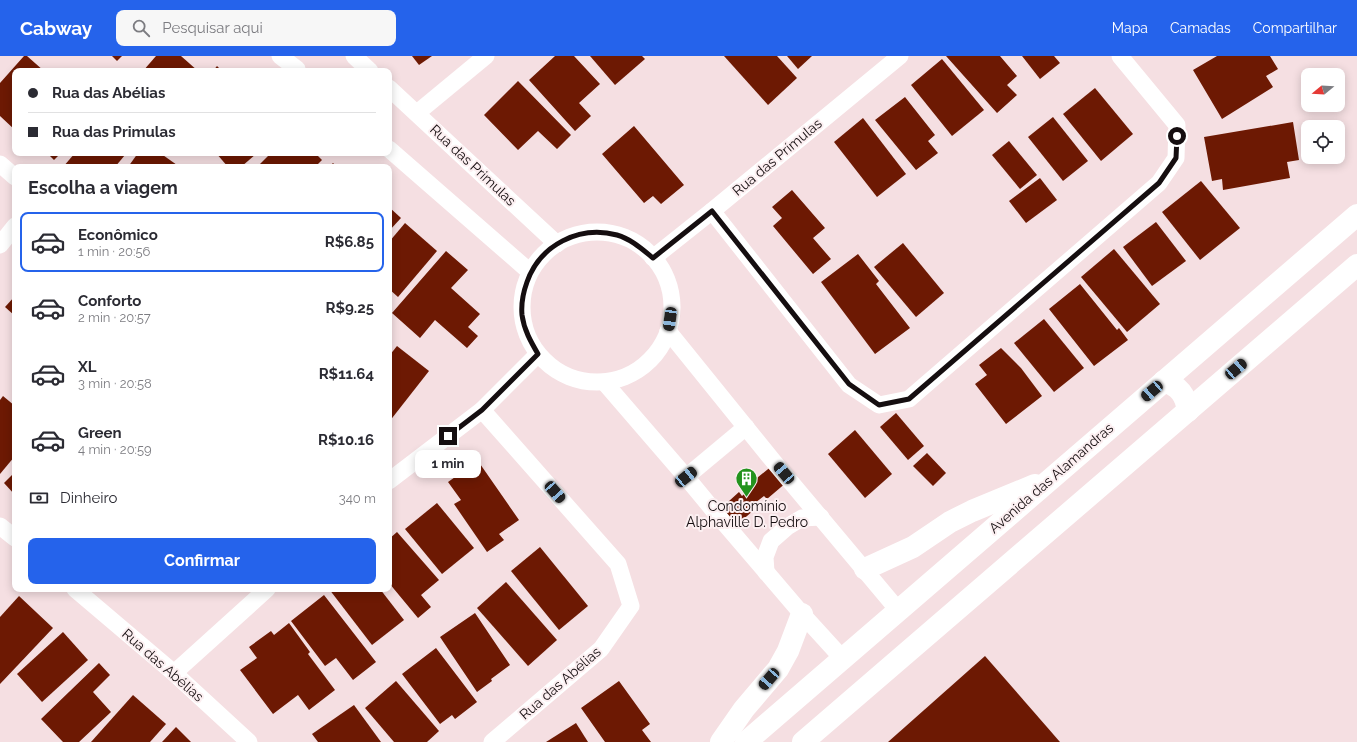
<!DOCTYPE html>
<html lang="pt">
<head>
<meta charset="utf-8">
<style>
	body { margin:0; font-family:Raleway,sans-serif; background:#f7f7f7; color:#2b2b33; height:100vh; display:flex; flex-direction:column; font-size:15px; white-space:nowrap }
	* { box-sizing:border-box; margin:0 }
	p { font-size:13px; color:#7c7c81 }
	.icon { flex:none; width:22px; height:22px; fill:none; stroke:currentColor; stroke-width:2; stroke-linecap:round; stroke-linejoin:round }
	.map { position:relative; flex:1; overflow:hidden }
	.side { position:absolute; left:12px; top:108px; width:380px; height:428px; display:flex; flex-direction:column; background:#fff; border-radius:8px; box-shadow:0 2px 10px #0003 }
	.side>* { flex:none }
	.hud { position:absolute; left:12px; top:12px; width:380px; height:88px; border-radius:8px; box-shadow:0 2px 10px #0003; display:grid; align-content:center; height:88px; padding:0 16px; background:#fff }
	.needle { width:26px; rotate:252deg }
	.buttons { position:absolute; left:1301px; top:12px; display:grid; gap:8px }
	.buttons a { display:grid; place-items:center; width:44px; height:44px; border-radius:8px; background:#fff; box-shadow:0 2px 10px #0003; font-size:20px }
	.end { position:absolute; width:18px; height:18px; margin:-9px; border:5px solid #150e10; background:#fff; box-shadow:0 0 0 2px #fff }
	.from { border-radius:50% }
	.bubble { position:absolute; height:28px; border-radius:8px; background:#fff; box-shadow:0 2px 10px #0003; font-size:13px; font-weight:700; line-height:28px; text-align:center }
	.car { position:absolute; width:12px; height:24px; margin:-12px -6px; border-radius:5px; box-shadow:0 0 3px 1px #0007; background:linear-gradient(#222 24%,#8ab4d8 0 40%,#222 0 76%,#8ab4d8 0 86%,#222 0) }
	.hud b { display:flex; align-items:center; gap:14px; height:38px; font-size:15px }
	.hud b+b { border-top:1px solid #e1e1e2 }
	.hud i { width:10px; height:10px; background:#2b2b33 }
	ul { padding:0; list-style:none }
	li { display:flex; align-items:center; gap:12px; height:60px; margin:0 8px 6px; padding:0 8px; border:2px solid transparent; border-radius:8px }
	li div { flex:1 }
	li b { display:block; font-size:15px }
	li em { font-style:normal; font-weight:700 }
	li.selected { border-color:#2563eb }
	li>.icon { width:36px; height:36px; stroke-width:1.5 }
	h2 { padding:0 16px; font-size:18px; line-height:48px }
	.pay { display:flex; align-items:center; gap:10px; height:44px; padding:0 16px; font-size:15px }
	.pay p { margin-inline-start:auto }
	.primary-button { display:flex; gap:8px; margin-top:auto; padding:8px 16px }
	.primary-button a { flex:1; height:46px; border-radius:8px; background:#2563eb; color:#fff; font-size:16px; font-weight:700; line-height:46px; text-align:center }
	header { display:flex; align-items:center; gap:24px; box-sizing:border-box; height:56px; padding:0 20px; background:#2563eb; color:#fff }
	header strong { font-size:19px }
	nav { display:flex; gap:22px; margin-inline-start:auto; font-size:14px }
	.search { width:280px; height:36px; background:#f7f7f7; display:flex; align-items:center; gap:10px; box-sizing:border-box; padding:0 14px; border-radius:8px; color:#7c7c81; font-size:15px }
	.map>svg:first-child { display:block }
	.building { fill:#6d1903 }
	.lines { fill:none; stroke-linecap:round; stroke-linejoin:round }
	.street { stroke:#fff; stroke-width:17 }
	.secondary { stroke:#fff; stroke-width:22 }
	.route { stroke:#150e10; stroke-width:5 }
	.labels { text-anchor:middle; stroke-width:4; stroke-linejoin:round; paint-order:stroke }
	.street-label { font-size:14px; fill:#150e10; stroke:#fceff1 }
	.poi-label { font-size:14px; fill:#150e10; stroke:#fceff1 }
</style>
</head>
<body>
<header>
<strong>Cabway</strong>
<div class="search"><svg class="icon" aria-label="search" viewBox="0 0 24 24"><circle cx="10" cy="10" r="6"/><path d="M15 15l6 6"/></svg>Pesquisar aqui</div>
<nav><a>Mapa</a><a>Camadas</a><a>Compartilhar</a></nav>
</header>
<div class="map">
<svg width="1357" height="686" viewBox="0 0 1357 686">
	<rect width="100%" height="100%" fill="#f5dfe2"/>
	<!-- building -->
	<g class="building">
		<path d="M24,0H27L44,15H15V74L0,60V27Z"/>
		<path d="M112,0H122L117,5Z"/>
		<path d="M156,0H181L198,15H143Z"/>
		<path d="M412,0H432L419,9Z"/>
		<path d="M555,0H574L600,28L579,47L591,60L575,75L529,24Z"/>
		<path d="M590,0H642L645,3L615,29Z"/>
		<path d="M724,0H777L797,22L768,49Z"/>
		<path d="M787,0H812L798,13Z"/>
		<path d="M946,0H1000L1017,20L1007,29L1017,39L997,57Z"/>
		<path d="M1022,0H1054L1060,7L1040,23Z"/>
		<path d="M1217,0H1270L1278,13L1266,20L1273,31L1222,63L1193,14Z"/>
		<path d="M942,3L984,54L952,80L911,29Z"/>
		<path d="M217,10L222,15H213Z"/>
		<path d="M518,25L571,79L557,93L538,75L518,94L484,59Z"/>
		<path d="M1095,32L1133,78L1101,105L1063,58Z"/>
		<path d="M905,41L935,79L928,85L938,97L916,114L875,64Z"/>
		<path d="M1053,61L1088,105L1063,125L1028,81Z"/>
		<path d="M863,62L906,118L877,141L834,86Z"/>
		<path d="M1293,66L1299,104L1287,106L1290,122L1223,134L1222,123L1212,125L1204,81Z"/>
		<path d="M634,70L684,129L661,148L653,140L644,147L602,98Z"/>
		<path d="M1009,85L1037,119L1020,133L992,99Z"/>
		<path d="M47,97H61L54,104Z"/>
		<path d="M75,97H123L125,99L115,111H63Z"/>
		<path d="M138,97H160L177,109L176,111H128Z"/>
		<path d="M216,97H257L241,111H228Z"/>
		<path d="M271,97H315L322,104L315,111H257Z"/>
		<path d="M333,107L337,111H329Z"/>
		<path d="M1040,122L1057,144L1026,167L1009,145Z"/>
		<path d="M1201,125L1240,172L1200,204L1162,156Z"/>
		<path d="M792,134L825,172L813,182L831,203L813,218L773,170L782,162L772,151Z"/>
		<path d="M389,151L401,162L389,175Z"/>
		<path d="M1156,166L1186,205L1152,230L1123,191Z"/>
		<path d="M405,167L437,195L398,241L389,233V186Z"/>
		<path d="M903,187L944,237L916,261L874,211Z"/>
		<path d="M1114,193L1160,248L1127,276L1081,221Z"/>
		<path d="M446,195L468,214L451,232L480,258L468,271L478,280L467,292L435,264L420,282L392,257Z"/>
		<path d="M858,198L879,225L876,228L910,272L875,298L821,226Z"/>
		<path d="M1080,228L1117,274L1119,272L1128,284L1094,310L1049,253Z"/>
		<path d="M15,240V260L5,251Z"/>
		<path d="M1044,263L1084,312L1054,336L1014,287Z"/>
		<path d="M397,290L429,315L389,366V300Z"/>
		<path d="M1001,292L1021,312L1042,340L1006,368L975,328L987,319L979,309Z"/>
		<path d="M3,340L15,350V400L0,418V344Z"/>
		<path d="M896,357L924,390L908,404L880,371Z"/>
		<path d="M855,374L892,418L865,442L828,398Z"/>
		<path d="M927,397L946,417L933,430L913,410Z"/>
		<path d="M478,405L519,464L499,478L504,484L487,496L454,448L461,444L448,426Z"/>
		<path d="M773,409L787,426L767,443L764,440L751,450L754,454L733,472L718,455L739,436L742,440L754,429L752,426Z"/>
		<path d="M15,416V439L4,427Z"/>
		<path d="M437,447L474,492L442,518L405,473Z"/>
		<path d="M397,476L439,524L421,539L431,551L418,562L389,527V483Z"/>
		<path d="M540,491L588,550L559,574L511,515Z"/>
		<path d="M506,526L557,584L528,610L477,552Z"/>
		<path d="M329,533H380L404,564L372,589Z"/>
		<path d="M324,539L376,606L353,624L336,602L325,610L291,565Z"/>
		<path d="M19,540L53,572L0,628V561Z"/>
		<path d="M475,557L510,609L491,623L492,625L477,636L440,581Z"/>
		<path d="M289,567L310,596L308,598L335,634L309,654L298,639L273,658L240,614L257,602L249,591L271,575L274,579Z"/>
		<path d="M63,576L88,604L42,646L17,618Z"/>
		<path d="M436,592L477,646L455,663L452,659L440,668L402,618Z"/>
		<path d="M985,600L1060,686H888Z"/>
		<path d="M99,607L110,619L93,636L111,656L79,686H63L41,663Z"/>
		<path d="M396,625L439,675L427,686H394L365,652Z"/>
		<path d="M619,625L650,668L642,674L651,686H605L581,652Z"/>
		<path d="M133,639L166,668L150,686H91Z"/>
		<path d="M354,649L381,686H318L312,678Z"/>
		<path d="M576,667L588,686H546Z"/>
		<path d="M176,671L191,686H162Z"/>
	</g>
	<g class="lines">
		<!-- street -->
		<g class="street">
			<path d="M280,0L297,13"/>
			<path d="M354,0L370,15"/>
			<path d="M389,32L557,188"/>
			<path d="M417,57L486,0"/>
			<path d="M389,93L530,216"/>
			<path d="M0,108L15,121"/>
			<path d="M712,155L849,329L879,349L909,343L1159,127L1176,102L1177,69L1120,0"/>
			<circle cx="597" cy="251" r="75"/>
			<path d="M0,189L15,170"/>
			<path d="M653,202L712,155L900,0"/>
			<path d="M668,275L774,406L898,554"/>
			<path d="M604,326L686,421L714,455L802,558L843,603"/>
			<path d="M482,354L618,508L631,550L601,593L492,686"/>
			<path d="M686,421L746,371"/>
			<path d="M389,425L482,354L538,298"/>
			<path d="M0,470L15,482"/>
			<path d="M766,516L765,501L771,485L787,471L802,462L821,461"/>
			<path d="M75,533L174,617L249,686"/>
			<path d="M174,617L267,533"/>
		</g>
		<!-- secondary -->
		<g class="secondary">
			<path d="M1164,325C1179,330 1186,339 1188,355"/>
			<path d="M865,513L913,491L950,466L972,455L1035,429"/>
			<path d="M721,686L744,653L778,613L788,595L802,558"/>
			<path d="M746,686L1357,159"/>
			<path d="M803,686L1357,209"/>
		</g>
	</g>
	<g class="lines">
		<!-- route -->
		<path class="route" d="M448,380L482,354L538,298C531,286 524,274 522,259C521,248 523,237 527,226C540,189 579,169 617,179C631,183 642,193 653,202L712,155L849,328L879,349L909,343L1159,127L1176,102L1177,80"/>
	</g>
	<!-- icons -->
	<defs>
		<symbol id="building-pin" viewBox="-11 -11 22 30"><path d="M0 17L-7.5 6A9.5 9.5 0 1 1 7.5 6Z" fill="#23931d" stroke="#fceff1"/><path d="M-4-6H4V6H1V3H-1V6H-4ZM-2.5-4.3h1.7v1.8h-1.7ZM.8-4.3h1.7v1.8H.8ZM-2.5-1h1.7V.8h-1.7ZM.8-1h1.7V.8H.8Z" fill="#fff"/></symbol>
	</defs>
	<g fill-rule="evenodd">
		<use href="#building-pin" x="734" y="410" width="25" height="34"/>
	</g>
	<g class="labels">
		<!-- street labels -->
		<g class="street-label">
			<text transform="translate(777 101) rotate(-40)" y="5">Rua das Prímulas</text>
			<text transform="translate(473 109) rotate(43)" y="5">Rua das Primulas</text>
			<text transform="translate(1051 422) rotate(-41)" y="5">Avenida das Alamandras</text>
			<text transform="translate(163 609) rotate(41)" y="5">Rua das Abélias</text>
			<text transform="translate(560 627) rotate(-41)" y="5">Rua das Abélias</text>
		</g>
		<!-- poi labels -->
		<g class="poi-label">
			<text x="747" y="455">Condomínio<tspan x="747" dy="16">Alphaville D. Pedro</tspan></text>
		</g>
	</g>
</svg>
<div class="buttons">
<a><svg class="needle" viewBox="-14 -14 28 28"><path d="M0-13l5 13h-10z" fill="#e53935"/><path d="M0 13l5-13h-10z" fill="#7c7c81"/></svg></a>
<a><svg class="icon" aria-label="locate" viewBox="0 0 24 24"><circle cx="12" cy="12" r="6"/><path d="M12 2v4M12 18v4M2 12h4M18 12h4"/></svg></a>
</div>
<i class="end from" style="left:1177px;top:80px"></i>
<i class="end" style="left:448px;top:380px"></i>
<div class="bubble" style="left:415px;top:394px;width:66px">1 min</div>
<i class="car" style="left:670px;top:263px;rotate:188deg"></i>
<i class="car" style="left:1236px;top:313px;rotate:49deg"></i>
<i class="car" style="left:1152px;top:335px;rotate:229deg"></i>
<i class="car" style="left:784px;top:417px;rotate:320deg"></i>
<i class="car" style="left:686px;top:421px;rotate:51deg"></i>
<i class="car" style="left:555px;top:436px;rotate:139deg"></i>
<i class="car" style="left:769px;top:623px;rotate:221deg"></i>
<div class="hud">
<b><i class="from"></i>Rua das Abélias</b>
<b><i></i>Rua das Primulas</b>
</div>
<section class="side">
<h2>Escolha a viagem</h2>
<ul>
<li class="selected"><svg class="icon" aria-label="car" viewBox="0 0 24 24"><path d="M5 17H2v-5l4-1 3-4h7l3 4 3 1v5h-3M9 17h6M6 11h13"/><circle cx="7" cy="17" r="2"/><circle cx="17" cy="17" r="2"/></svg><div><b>Econômico</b><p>1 min · 20:56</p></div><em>R$6.85</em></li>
<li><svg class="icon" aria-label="car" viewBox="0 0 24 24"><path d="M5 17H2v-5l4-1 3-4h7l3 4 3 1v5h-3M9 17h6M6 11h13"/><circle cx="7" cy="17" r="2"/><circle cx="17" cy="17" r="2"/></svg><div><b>Conforto</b><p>2 min · 20:57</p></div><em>R$9.25</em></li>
<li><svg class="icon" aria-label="car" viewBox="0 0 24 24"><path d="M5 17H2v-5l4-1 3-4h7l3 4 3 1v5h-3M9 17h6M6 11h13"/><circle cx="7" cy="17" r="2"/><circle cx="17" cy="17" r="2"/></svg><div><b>XL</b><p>3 min · 20:58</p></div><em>R$11.64</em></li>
<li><svg class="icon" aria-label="car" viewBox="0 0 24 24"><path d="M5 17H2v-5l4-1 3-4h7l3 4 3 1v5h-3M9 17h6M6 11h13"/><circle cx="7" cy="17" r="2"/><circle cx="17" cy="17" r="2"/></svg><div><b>Green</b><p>4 min · 20:59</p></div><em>R$10.16</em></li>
</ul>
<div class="pay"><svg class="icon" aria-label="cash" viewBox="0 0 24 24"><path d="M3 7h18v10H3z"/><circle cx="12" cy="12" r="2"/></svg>Dinheiro<p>340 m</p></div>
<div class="primary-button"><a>Confirmar</a></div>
</section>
</div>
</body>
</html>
